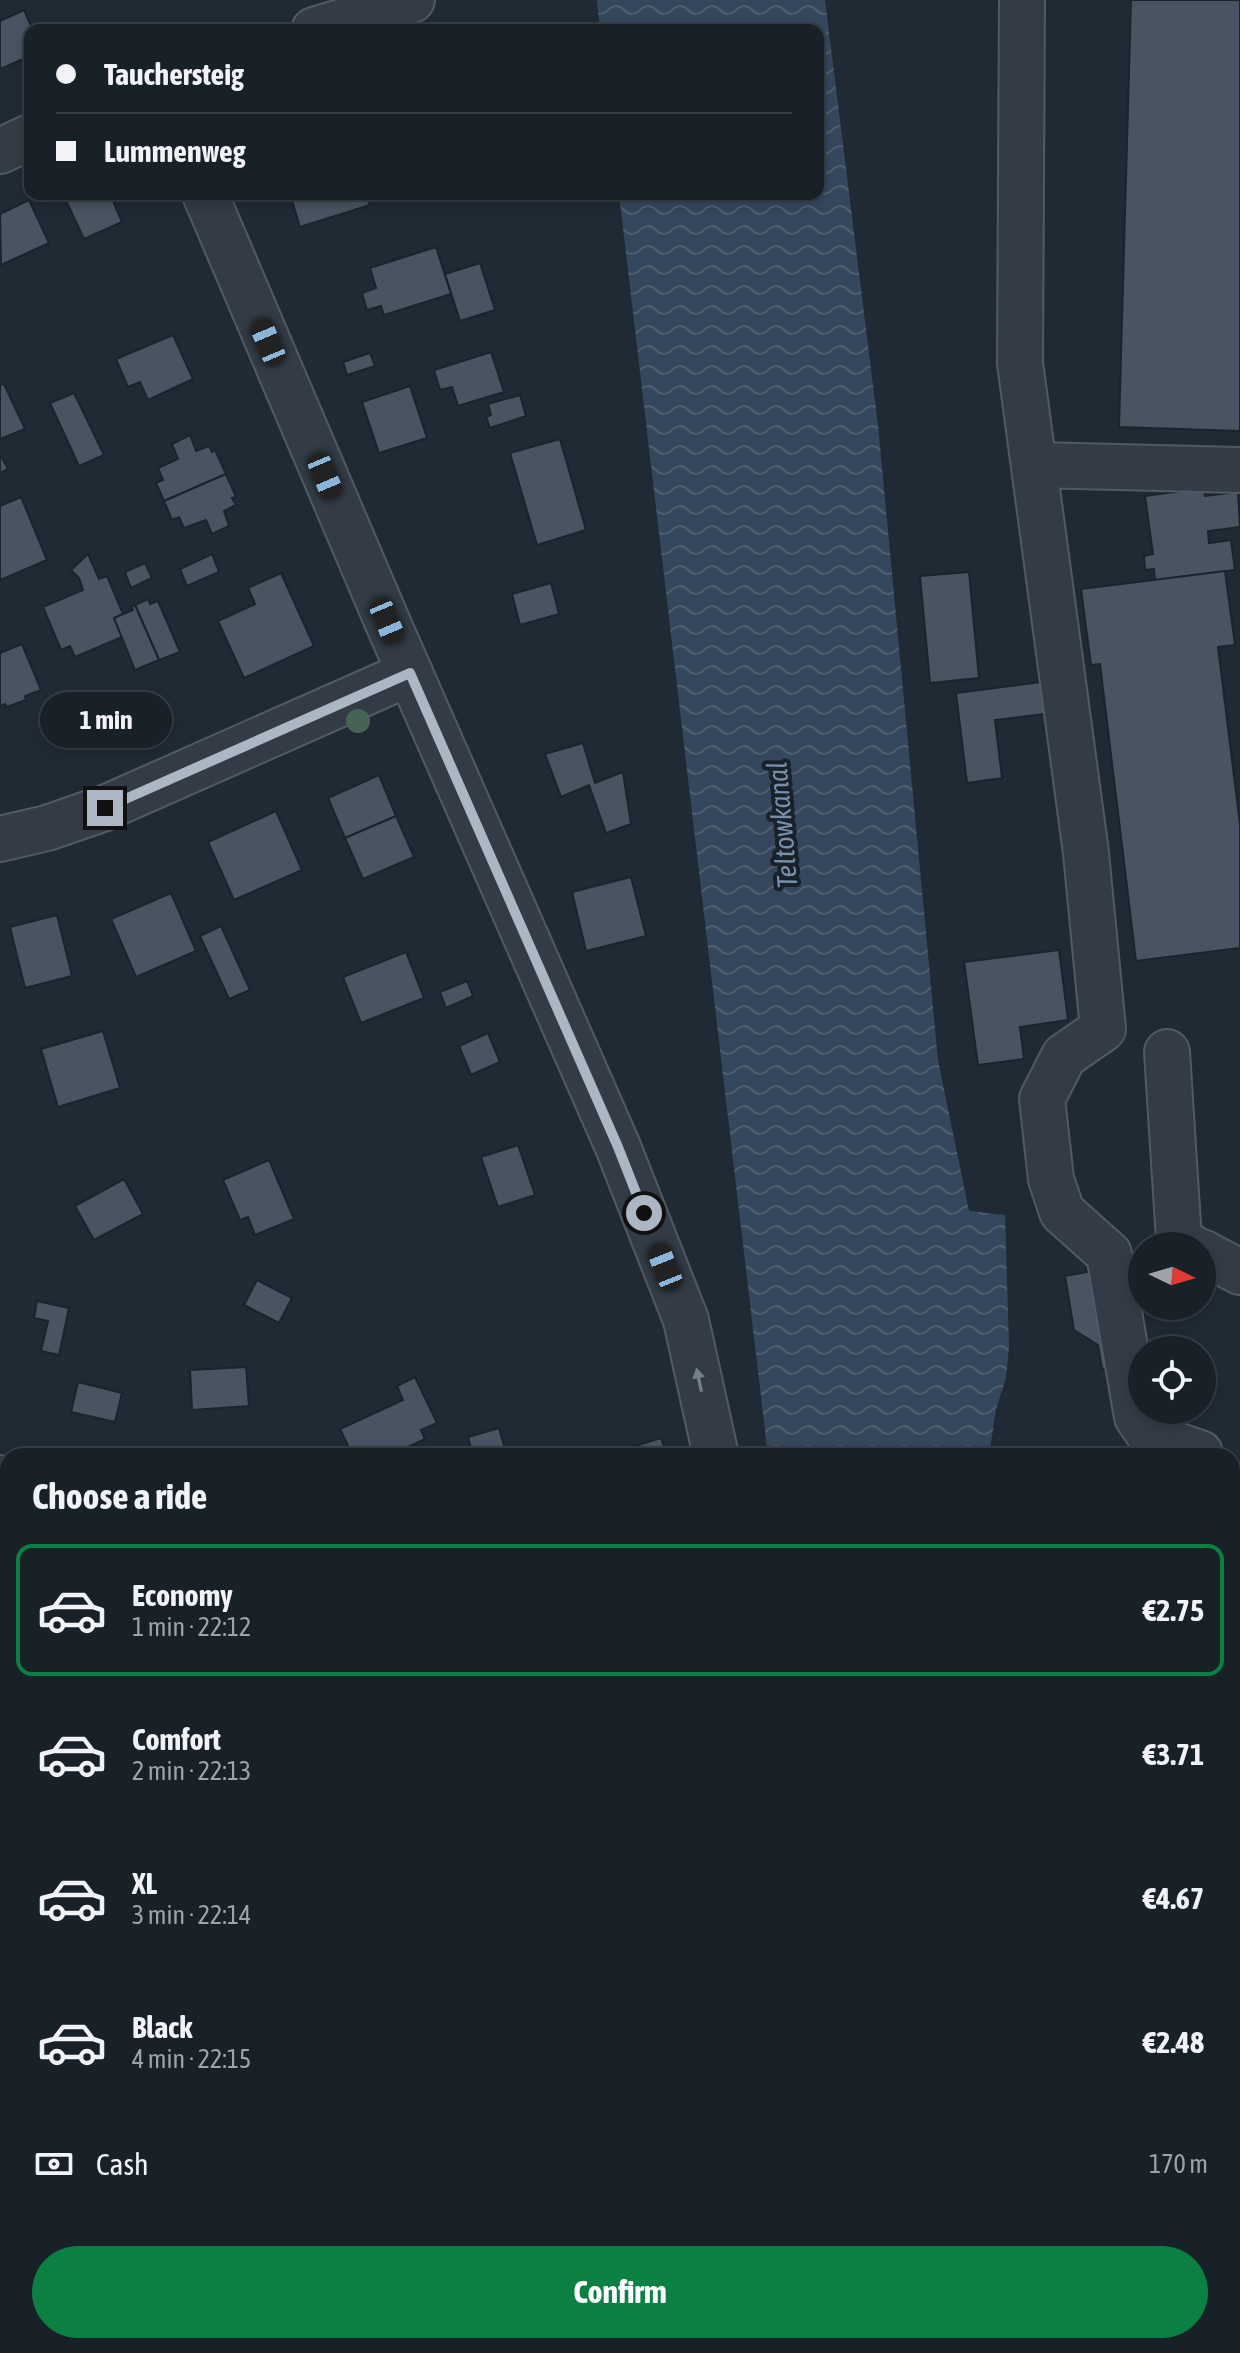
<!DOCTYPE html>
<html lang="en">
<head>
<meta charset="utf-8">
<style>
	body { margin:0; font-family:"Asap Condensed",sans-serif; background:#252d34; color:#f1f3f6; height:100vh; display:flex; flex-direction:column; font-size:30px; white-space:nowrap }
	* { box-sizing:border-box; margin:0 }
	p { font-size:26px; color:#9fa3a8 }
	.icon { flex:none; width:44px; height:44px; fill:none; stroke:currentColor; stroke-width:2; stroke-linecap:round; stroke-linejoin:round }
	.map { position:relative; flex:1; overflow:hidden }
	.drawer { position:absolute; left:0px; top:1448px; width:1240px; height:906px; display:flex; flex-direction:column; background:#182028; border-radius:24px 24px 0 0; box-shadow:0 4px 12px #0003,0 0 0 2px #363e45 }
	.drawer>* { flex:none }
	.hud { position:absolute; left:24px; top:24px; width:800px; height:176px; border-radius:16px; box-shadow:0 4px 12px #0003,0 0 0 2px #363e45; display:grid; align-content:center; height:176px; padding:0 32px; background:#182028 }
	.needle { width:52px; rotate:95deg }
	.tools { position:absolute; left:1128px; top:1232px; display:grid; gap:16px }
	.tools a { display:grid; place-items:center; width:88px; height:88px; border-radius:50%; background:#182028; box-shadow:0 4px 12px #0003,0 0 0 2px #363e45; font-size:40px }
	.end { position:absolute; width:36px; height:36px; margin:-18px; border:10px solid #adb7c3; background:#111; box-shadow:0 0 0 4px #111 }
	.from { border-radius:50% }
	.bubble { position:absolute; height:56px; border-radius:28px; background:#182028; box-shadow:0 4px 12px #0003,0 0 0 2px #363e45; font-size:26px; font-weight:700; line-height:56px; text-align:center }
	.car { position:absolute; width:24px; height:48px; margin:-24px -12px; border-radius:10px; box-shadow:0 0 6px 2px #0007; background:linear-gradient(#222 24%,#8ab4d8 0 40%,#222 0 76%,#8ab4d8 0 86%,#222 0) }
	.hud b { display:flex; align-items:center; gap:28px; height:76px; font-size:30px }
	.hud b+b { border-top:2px solid #363e45 }
	.hud i { width:20px; height:20px; background:#f1f3f6 }
	ul { padding:0; list-style:none }
	li { display:flex; align-items:center; gap:24px; height:132px; margin:0 16px 12px; padding:0 16px; border:4px solid transparent; border-radius:16px }
	li div { flex:1 }
	li b { display:block; font-size:30px }
	li em { font-style:normal; font-weight:700 }
	li.selected { border-color:#0b8043 }
	li>.icon { width:72px; height:72px; stroke-width:1.5 }
	h2 { padding:0 32px; font-size:36px; line-height:96px }
	.pay { display:flex; align-items:center; gap:20px; height:88px; padding:0 32px; font-size:30px }
	.pay p { margin-inline-start:auto }
	.primary-button { display:flex; gap:16px; margin-top:auto; padding:16px 32px }
	.primary-button a { flex:1; height:92px; border-radius:48px; background:#0b8043; color:#fff; font-size:32px; font-weight:700; line-height:92px; text-align:center }
	.map>svg:first-child { display:block }
	.water { fill:url(#water-waves) }
	.building { fill:#485461; stroke:#1b232c; stroke-width:2 }
	.lines { fill:none; stroke-linecap:round; stroke-linejoin:round }
	.minor-casing { stroke:#515a64; stroke-width:48 }
	.major-casing { stroke:#3d454f; stroke-width:48 }
	.path { stroke:#3f5254; stroke-width:5; stroke-dasharray:6 6; stroke-linecap:butt }
	.minor { stroke:#333c46; stroke-width:44 }
	.major { stroke:#515b66; stroke-width:44 }
	.tram { stroke:#55606d; stroke-width:2 }
	.tree { fill:#466354 }
	.oneway { fill:#76808b }
	.route { stroke:#adb7c3; stroke-width:10 }
	.labels { text-anchor:middle; stroke-width:8; stroke-linejoin:round; paint-order:stroke }
	.water-label { font-size:28px; font-style:italic; fill:#768faa; stroke:#19212a }
</style>
</head>
<body>
<div class="map">
<svg width="1240" height="2353" viewBox="0 0 1240 2353">
	<defs>
		<pattern id="water-waves" width="16" height="10" patternUnits="userSpaceOnUse" patternTransform="scale(2)"><rect width="16" height="10" fill="#34475c"/><path d="M0 5q4-4 8 0t8 0" fill="none" stroke="#4f5f72"/></pattern>
	</defs>
	<rect width="100%" height="100%" fill="#202a35"/>
	<!-- water -->
	<g class="water">
		<path d="M597,0H825L878,425L938,1060L969,1211L1005,1215L1009,1346L1006,1378L996,1409L989,1456H768L619,194H818V30H600Z"/>
		<path d="M1232,2220L1240,2225V2353H695L698,2346H1232Z"/>
	</g>
	<!-- building -->
	<g class="building">
		<path d="M1131,0H1240V431L1119,427Z"/>
		<path d="M24,10L31,26L40,22L44,30H30V56L0,69V21Z"/>
		<path d="M63,194H110L122,222L84,239Z"/>
		<path d="M290,194H366L370,205L300,227Z"/>
		<path d="M29,200L49,243L1,265L0,214Z"/>
		<path d="M436,247L451,294L384,315L381,306L367,310L362,293L376,288L370,268Z"/>
		<path d="M480,263L495,310L460,321L445,274Z"/>
		<path d="M173,335L193,379L148,400L140,382L128,387L116,359Z"/>
		<path d="M491,352L504,392L458,406L452,387L440,390L434,370Z"/>
		<path d="M370,353L375,366L347,375L343,362Z"/>
		<path d="M4,384L25,429L0,439V385Z"/>
		<path d="M410,386L427,438L379,453L362,402Z"/>
		<path d="M74,393L104,455L79,466L50,403Z"/>
		<path d="M520,395L526,416L490,428L486,417L491,415L488,404Z"/>
		<path d="M190,435L196,451L209,446L212,452L215,450L226,474L164,501L156,483L163,480L158,468L178,459L172,444Z"/>
		<path d="M560,439L586,530L537,545L510,453Z"/>
		<path d="M1,456L8,469L0,473V457Z"/>
		<path d="M226,474L236,497L232,498L236,505L224,511L229,526L212,534L206,520L184,528L179,517L172,520L164,501Z"/>
		<path d="M1204,488L1205,496L1238,492L1240,527L1208,531L1209,543L1231,540L1235,570L1155,580L1154,569L1145,570L1144,556L1153,554L1145,496Z"/>
		<path d="M21,497L47,560L0,580V506Z"/>
		<path d="M88,554L99,579L107,576L123,614L114,618L122,637L75,657L70,646L61,650L43,607L83,590L79,578L71,570Z"/>
		<path d="M212,554L219,572L187,586L180,569Z"/>
		<path d="M145,563L152,578L131,588L125,572Z"/>
		<path d="M1225,571L1235,645L1218,647L1240,824V948L1136,961L1100,664L1091,665L1081,589Z"/>
		<path d="M969,572L979,678L930,683L920,576Z"/>
		<path d="M281,573L314,646L244,678L218,621L255,604L248,588Z"/>
		<path d="M551,583L559,614L520,625L512,594Z"/>
		<path d="M148,599L150,604L158,601L180,652L159,660L135,605Z"/>
		<path d="M135,605L159,660L135,670L114,618L133,610L131,607Z"/>
		<path d="M22,644L41,690L25,696L26,700L7,707L5,704L0,706V653Z"/>
		<path d="M1049,681L1053,713L995,720L1002,778L967,783L956,693Z"/>
		<path d="M583,743L595,783L623,772L631,824L606,833L589,785L561,797L545,754Z"/>
		<path d="M379,775L396,816L345,838L328,798Z"/>
		<path d="M276,811L302,870L234,900L208,842Z"/>
		<path d="M396,816L414,857L363,879L345,838Z"/>
		<path d="M631,877L646,936L586,951L572,892Z"/>
		<path d="M171,893L196,951L136,977L111,919Z"/>
		<path d="M57,915L72,976L25,988L10,927Z"/>
		<path d="M221,926L250,990L229,999L200,936Z"/>
		<path d="M1059,950L1068,1020L1020,1027L1024,1059L978,1065L964,962Z"/>
		<path d="M406,952L424,998L361,1023L343,977Z"/>
		<path d="M467,981L473,996L446,1008L440,992Z"/>
		<path d="M103,1031L120,1088L58,1107L41,1049Z"/>
		<path d="M488,1033L500,1062L471,1075L459,1046Z"/>
		<path d="M518,1145L535,1195L498,1207L481,1157Z"/>
		<path d="M269,1160L294,1219L255,1235L248,1217L240,1220L223,1180Z"/>
		<path d="M124,1179L143,1214L94,1240L75,1206Z"/>
		<path d="M1102,1269L1118,1365L1102,1369L1098,1345L1074,1330L1065,1276Z"/>
		<path d="M257,1280L292,1298L279,1323L244,1305Z"/>
		<path d="M37,1301L69,1308L59,1355L41,1351L48,1321L34,1318Z"/>
		<path d="M246,1367L249,1406L192,1410L190,1370Z"/>
		<path d="M415,1377L437,1423L421,1430L425,1439L389,1456H353L340,1429L403,1400L397,1386Z"/>
		<path d="M78,1382L122,1393L115,1422L71,1412Z"/>
		<path d="M499,1428L507,1456H473L468,1437Z"/>
		<path d="M661,1438L667,1456H603Z"/>
		<path d="M8,1581V1664L0,1646V1585Z"/>
		<path d="M1240,1743V1826L1232,1830V1746Z"/>
		<path d="M8,1825V1910L0,1913V1827Z"/>
		<path d="M8,2043V2100L0,2103V2046Z"/>
		<path d="M1232,2054L1240,2062V2144L1232,2137Z"/>
		<path d="M171,2346H266L270,2353H175Z"/>
	</g>
	<g class="lines">
		<defs>
			<g id="minor">
				<path d="M1022,0L1020,363L1086,853L1103,1029L1064,1056L1042,1099L1051,1179L1062,1212L1109,1254L1137,1417L1150,1436L1200,1453L1201,1456"/>
				<path d="M314,30L412,0"/>
				<path d="M0,151L30,137"/>
				<path d="M205,194L387,621L618,1147L686,1320L716,1456"/>
				<path d="M1035,465L1240,470"/>
				<path d="M0,839L47,828L105,808L410,673"/>
				<path d="M1167,1052L1179,1240L1190,1246"/>
				<path d="M1202,1252L1240,1272"/>
				<path d="M0,1478L8,1480"/>
				<path d="M1232,1495L1240,1492"/>
				<path d="M1232,1862L1240,1860"/>
				<path d="M308,2346L312,2353"/>
				<path d="M15,2353L24,2346"/>
				<path d="M416,2353L422,2346"/>
			</g>
			<g id="major">
				<path d="M1232,1633L1240,1632"/>
				<path d="M0,1985L8,1982"/>
			</g>
		</defs>
		<!-- minor casing -->
		<use href="#minor" class="minor-casing"/>
		<!-- major casing -->
		<use href="#major" class="major-casing"/>
		<!-- path -->
		<path class="path" d="M0,2174L8,2173"/>
		<!-- minor -->
		<use href="#minor" class="minor"/>
		<!-- major -->
		<use href="#major" class="major"/>
		<!-- tram -->
		<g class="tram">
			<path d="M1232,1626L1240,1624"/>
			<path d="M1232,1645L1240,1643"/>
			<path d="M0,1977L8,1975"/>
			<path d="M0,1995L8,1993"/>
		</g>
	</g>
	<!-- trees -->
	<circle class="tree" cx="358" cy="721" r="12"/>
	<!-- one-way arrows -->
	<defs><path id="oneway-solid" d="M-6-.8H1V-3.2L6.5 0L1 3.2V.8H-6Z" transform="scale(2)"/></defs>
	<use class="oneway" href="#oneway-solid" transform="translate(699 1380) rotate(-102)"/>
	<g class="lines">
		<!-- route -->
		<path class="route" d="M105,808L410,673L618,1147L644,1213"/>
	</g>
	<g class="labels">
		<!-- water labels -->
		<g class="water-label">
			<text transform="translate(782 825) rotate(-95)" y="10">Teltowkanal</text>
		</g>
	</g>
</svg>
<div class="tools">
<a><svg class="needle" viewBox="-14 -14 28 28"><path d="M0-13l5 13h-10z" fill="#e53935"/><path d="M0 13l5-13h-10z" fill="#9fa3a8"/></svg></a>
<a><svg class="icon" aria-label="locate" viewBox="0 0 24 24"><circle cx="12" cy="12" r="6"/><path d="M12 2v4M12 18v4M2 12h4M18 12h4"/></svg></a>
</div>
<i class="end from" style="left:644px;top:1213px"></i>
<i class="end" style="left:105px;top:808px"></i>
<div class="bubble" style="left:40px;top:692px;width:132px">1 min</div>
<i class="car" style="left:268px;top:342px;rotate:337deg"></i>
<i class="car" style="left:325px;top:476px;rotate:157deg"></i>
<i class="car" style="left:387px;top:621px;rotate:157deg"></i>
<i class="car" style="left:665px;top:1267px;rotate:338deg"></i>
<div class="hud">
<b><i class="from"></i>Tauchersteig</b>
<b><i></i>Lummenweg</b>
</div>
<section class="drawer">
<h2>Choose a ride</h2>
<ul>
<li class="selected"><svg class="icon" aria-label="car" viewBox="0 0 24 24"><path d="M5 17H2v-5l4-1 3-4h7l3 4 3 1v5h-3M9 17h6M6 11h13"/><circle cx="7" cy="17" r="2"/><circle cx="17" cy="17" r="2"/></svg><div><b>Economy</b><p>1 min · 22:12</p></div><em>€2.75</em></li>
<li><svg class="icon" aria-label="car" viewBox="0 0 24 24"><path d="M5 17H2v-5l4-1 3-4h7l3 4 3 1v5h-3M9 17h6M6 11h13"/><circle cx="7" cy="17" r="2"/><circle cx="17" cy="17" r="2"/></svg><div><b>Comfort</b><p>2 min · 22:13</p></div><em>€3.71</em></li>
<li><svg class="icon" aria-label="car" viewBox="0 0 24 24"><path d="M5 17H2v-5l4-1 3-4h7l3 4 3 1v5h-3M9 17h6M6 11h13"/><circle cx="7" cy="17" r="2"/><circle cx="17" cy="17" r="2"/></svg><div><b>XL</b><p>3 min · 22:14</p></div><em>€4.67</em></li>
<li><svg class="icon" aria-label="car" viewBox="0 0 24 24"><path d="M5 17H2v-5l4-1 3-4h7l3 4 3 1v5h-3M9 17h6M6 11h13"/><circle cx="7" cy="17" r="2"/><circle cx="17" cy="17" r="2"/></svg><div><b>Black</b><p>4 min · 22:15</p></div><em>€2.48</em></li>
</ul>
<div class="pay"><svg class="icon" aria-label="cash" viewBox="0 0 24 24"><path d="M3 7h18v10H3z"/><circle cx="12" cy="12" r="2"/></svg>Cash<p>170 m</p></div>
<div class="primary-button"><a>Confirm</a></div>
</section>
</div>
</body>
</html>
